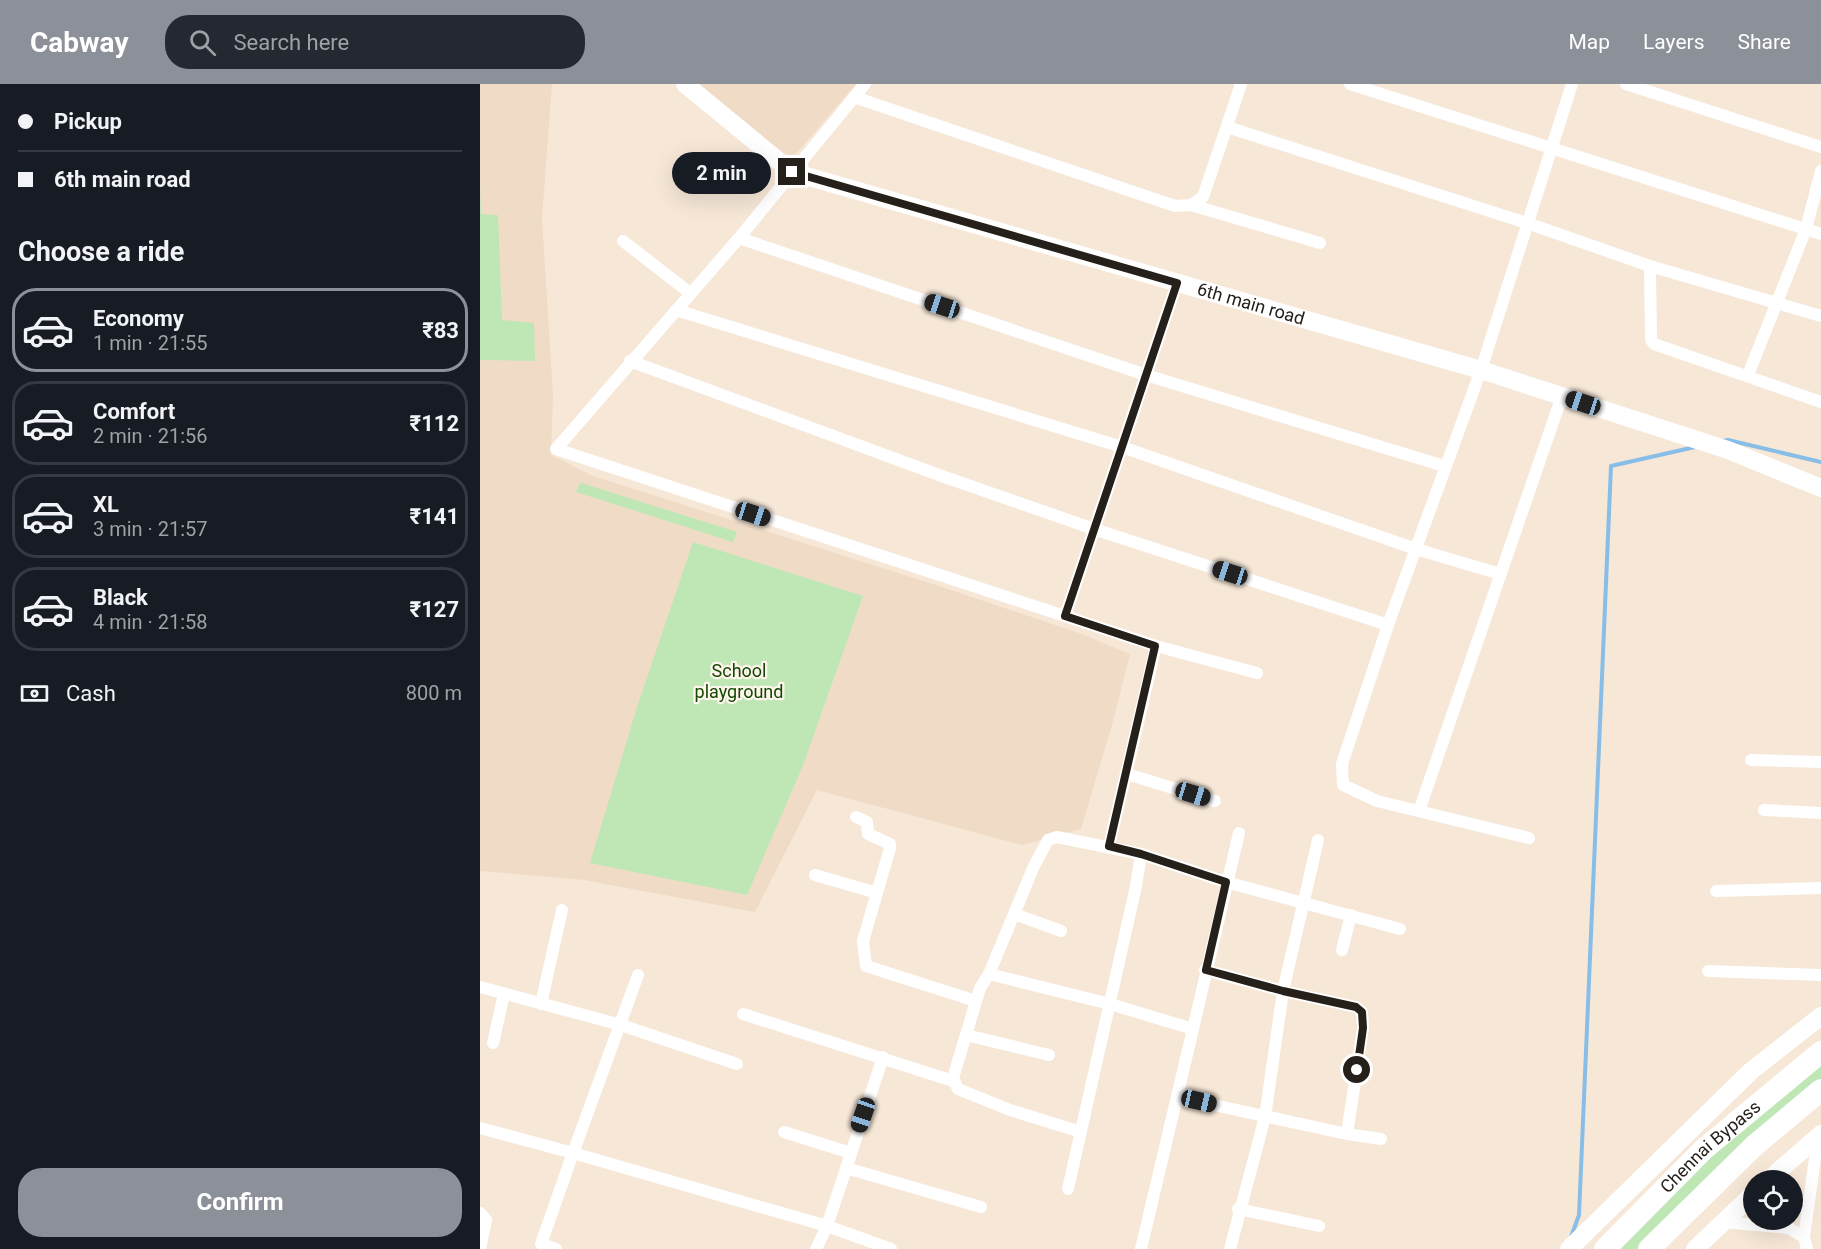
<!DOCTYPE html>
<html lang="en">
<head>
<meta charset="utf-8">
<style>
	body { margin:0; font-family:Roboto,sans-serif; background:#242831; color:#f1f3f6; height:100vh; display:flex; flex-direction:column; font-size:22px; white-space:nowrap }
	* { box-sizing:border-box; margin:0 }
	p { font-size:20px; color:#9ea1a6 }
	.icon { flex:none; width:33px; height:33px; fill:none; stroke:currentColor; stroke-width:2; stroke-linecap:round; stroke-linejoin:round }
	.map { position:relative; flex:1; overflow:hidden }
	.details { display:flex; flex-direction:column; background:#171b24; width:480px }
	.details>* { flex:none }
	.hud { display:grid; align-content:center; height:132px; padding:0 18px; background:#171b24 }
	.tools { position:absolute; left:1263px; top:1086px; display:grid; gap:12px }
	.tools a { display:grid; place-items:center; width:60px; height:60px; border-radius:50%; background:#171b24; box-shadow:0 6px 24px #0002; font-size:30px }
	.end { position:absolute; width:27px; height:27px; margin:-14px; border:8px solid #25201a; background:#fff; box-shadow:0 0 0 3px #fff }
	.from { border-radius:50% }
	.bubble { position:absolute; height:42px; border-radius:21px; background:#171b24; box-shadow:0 6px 24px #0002; font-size:20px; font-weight:700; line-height:42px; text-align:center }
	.car { position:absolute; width:18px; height:36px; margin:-18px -9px; border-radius:8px; box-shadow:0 0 4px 2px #0007; background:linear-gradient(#222 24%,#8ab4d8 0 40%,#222 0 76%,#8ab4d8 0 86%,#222 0) }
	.hud b { display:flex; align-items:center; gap:21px; height:57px; font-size:22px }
	.hud b+b { border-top:2px solid #363941 }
	.hud i { width:15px; height:15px; background:#f1f3f6 }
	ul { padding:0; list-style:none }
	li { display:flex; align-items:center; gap:18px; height:84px; margin:0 12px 9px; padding:0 6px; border:3px solid #363941; border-radius:24px }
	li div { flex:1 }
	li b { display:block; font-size:22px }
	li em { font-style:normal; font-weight:700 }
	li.on { border-color:#8c9099 }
	li>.icon { width:54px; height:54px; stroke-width:1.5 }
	h2 { padding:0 18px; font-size:27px; line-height:72px }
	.pay { display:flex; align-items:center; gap:15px; height:66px; padding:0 18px; font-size:22px }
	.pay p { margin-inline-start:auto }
	.primary-button { display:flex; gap:12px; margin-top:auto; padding:12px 18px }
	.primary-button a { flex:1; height:69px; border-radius:24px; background:#8c9099; color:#fff; font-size:24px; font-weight:700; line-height:69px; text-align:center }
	header { display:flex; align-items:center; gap:36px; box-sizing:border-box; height:84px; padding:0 30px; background:#8c9099; color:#fff }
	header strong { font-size:28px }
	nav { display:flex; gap:33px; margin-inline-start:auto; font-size:21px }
	.search { width:420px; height:54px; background:#242831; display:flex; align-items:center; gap:15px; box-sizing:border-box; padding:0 21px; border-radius:24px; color:#9ea1a6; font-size:22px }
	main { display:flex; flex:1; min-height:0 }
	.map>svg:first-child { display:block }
	.built { fill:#f0dcc6 }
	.green { fill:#bee7b5 }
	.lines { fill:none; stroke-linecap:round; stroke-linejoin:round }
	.stream { stroke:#87bde7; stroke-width:4 }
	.street { stroke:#fff; stroke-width:12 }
	.secondary { stroke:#fff; stroke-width:18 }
	.highway { stroke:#fff; stroke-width:22 }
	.route { stroke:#25201a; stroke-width:8 }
	.labels { text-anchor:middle; stroke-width:4.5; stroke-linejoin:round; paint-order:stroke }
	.street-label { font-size:18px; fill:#25201a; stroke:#fef5ec }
	.park-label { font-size:18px; fill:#124800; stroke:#fef5ec }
</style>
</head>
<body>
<header>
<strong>Cabway</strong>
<div class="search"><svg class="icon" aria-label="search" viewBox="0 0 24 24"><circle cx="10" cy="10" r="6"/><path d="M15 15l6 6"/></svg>Search here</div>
<nav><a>Map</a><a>Layers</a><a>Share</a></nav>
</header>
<main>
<section class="details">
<div class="hud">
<b><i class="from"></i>Pickup</b>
<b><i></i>6th main road</b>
</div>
<h2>Choose a ride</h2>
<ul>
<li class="on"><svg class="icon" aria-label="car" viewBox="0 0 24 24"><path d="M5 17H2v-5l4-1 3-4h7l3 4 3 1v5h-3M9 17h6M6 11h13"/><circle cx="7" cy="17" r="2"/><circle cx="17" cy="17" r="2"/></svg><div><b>Economy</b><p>1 min · 21:55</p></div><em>₹83</em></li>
<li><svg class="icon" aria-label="car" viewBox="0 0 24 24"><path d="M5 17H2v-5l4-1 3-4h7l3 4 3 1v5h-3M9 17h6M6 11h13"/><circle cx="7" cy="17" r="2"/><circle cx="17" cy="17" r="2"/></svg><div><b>Comfort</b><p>2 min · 21:56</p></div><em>₹112</em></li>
<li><svg class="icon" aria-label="car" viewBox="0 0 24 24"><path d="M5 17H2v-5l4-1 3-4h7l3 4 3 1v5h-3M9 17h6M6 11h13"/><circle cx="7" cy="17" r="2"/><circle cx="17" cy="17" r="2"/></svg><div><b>XL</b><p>3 min · 21:57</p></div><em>₹141</em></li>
<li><svg class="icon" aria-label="car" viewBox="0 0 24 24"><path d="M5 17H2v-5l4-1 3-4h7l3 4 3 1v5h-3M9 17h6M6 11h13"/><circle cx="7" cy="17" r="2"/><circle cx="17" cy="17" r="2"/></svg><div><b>Black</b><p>4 min · 21:58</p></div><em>₹127</em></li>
</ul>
<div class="pay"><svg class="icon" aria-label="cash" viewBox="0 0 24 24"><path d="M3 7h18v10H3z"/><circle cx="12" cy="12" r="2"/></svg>Cash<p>800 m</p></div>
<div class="primary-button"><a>Confirm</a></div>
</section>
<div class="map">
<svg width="1341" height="1165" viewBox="0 0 1341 1165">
	<rect width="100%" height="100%" fill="#f6e7d7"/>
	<!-- built -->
	<g class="built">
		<path d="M0,0H72L62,134L73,311L71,371L113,392L459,502L602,550L650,570L632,641L601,745L542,761L337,706L275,828L104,796L0,787Z"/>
		<path d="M219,0H376L303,85Z"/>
	</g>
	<!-- green -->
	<g class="green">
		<path d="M0,98L1,130L18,131L22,236L54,239L55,277L0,276Z"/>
		<path d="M100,399H101L257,448L253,458L96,408Z"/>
		<path d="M213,458L383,512L322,684L267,811L110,779L157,623Z"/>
		<path d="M1341,974V998L1159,1165H1134L1231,1069Z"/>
	</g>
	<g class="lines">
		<!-- stream -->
		<g class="stream">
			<path d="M1243,357L1248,356L1341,378"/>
			<path d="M1091,1153L1099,1131L1131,382L1215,363"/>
		</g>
		<!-- street -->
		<g class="street">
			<path d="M385,0L259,154L76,365L676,562L777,589"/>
			<path d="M870,0L1341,150"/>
			<path d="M1146,0L1341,63"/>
			<path d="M374,13L695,122L711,121L723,113L761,0"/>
			<path d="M747,43L1047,139L1170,182"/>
			<path d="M711,121L840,159"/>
			<path d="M259,154L666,291L964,382"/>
			<path d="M143,157L210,209"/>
			<path d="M196,226L642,363L936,465L1020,490"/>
			<path d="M1341,232L1170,182L1171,256L1174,260L1341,318"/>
			<path d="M150,277L459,391L614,445L908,541"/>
			<path d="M1268,291L1326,145L1341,87"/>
			<path d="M585,532L697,199"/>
			<path d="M1271,676L1341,678"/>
			<path d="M647,690L735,717"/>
			<path d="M1284,726L1341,729"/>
			<path d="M939,727L1082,312"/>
			<path d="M376,733L387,738L388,750L410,760V764L383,857L386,882L496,917"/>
			<path d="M1049,754L897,717L863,701L862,680L908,541L1001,286L1092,0"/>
			<path d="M629,762L676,562"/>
			<path d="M335,791L397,809"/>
			<path d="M1236,807L1341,804"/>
			<path d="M534,830L581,847"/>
			<path d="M862,866L871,831"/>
			<path d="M725,886L803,907L876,923L882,928L883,944L867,1050"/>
			<path d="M1228,887L1341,891"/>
			<path d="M509,890L630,920L713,945L759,749"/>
			<path d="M158,891L93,1069L347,1142L411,1165"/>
			<path d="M0,903L141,941L257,980"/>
			<path d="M61,920L82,826"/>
			<path d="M263,930L473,997"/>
			<path d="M486,951L569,971"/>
			<path d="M13,959L24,910"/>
			<path d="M697,1013L867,1050L901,1055"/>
			<path d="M0,1044L93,1069L61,1160L76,1165"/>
			<path d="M304,1048L371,1069"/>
			<path d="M601,1048L530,1026L478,1005L473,994L500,904L509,890L554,782L568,756L577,753L661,770L746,798L920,845"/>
			<path d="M366,1084L501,1123"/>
			<path d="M588,1105L656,802L661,770"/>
			<path d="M758,1125L839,1142"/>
			<path d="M0,1129L6,1136L0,1165"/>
			<path d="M1243,1138L1308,1144L1324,1153L1327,1165"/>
			<path d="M1324,1153L1338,1053"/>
			<path d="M336,1165L347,1142L403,973"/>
			<path d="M661,1165L713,945"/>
			<path d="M750,1165L785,1033L803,907L838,756"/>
		</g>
		<!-- secondary -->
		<g class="secondary">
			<path id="s1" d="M205,0L312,88L1001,286L1248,366L1341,404"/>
			<path d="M1288,1096L1341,1050"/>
			<path d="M1089,1165L1271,987L1341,932"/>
			<path d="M1215,1165L1274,1109"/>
		</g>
		<!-- highway -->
		<g class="highway">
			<path id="s2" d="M1125,1165L1224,1065L1341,968"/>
			<path d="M1169,1165L1274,1062L1341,1006"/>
		</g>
	</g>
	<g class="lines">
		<!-- route -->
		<path class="route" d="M312,88L697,199L585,532L675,562L629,762L661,770L746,798L726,886L803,907L876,923L882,928L883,944L877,986"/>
	</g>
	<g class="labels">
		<!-- street labels -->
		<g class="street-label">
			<text dy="6" stroke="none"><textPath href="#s1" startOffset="616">6th main road</textPath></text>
			<text dy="6" stroke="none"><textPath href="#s2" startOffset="147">Chennai Bypass</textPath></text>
		</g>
		<!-- park labels -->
		<g class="park-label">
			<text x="259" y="593">School<tspan x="259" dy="21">playground</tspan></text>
		</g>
	</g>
</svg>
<div class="tools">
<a><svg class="icon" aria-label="locate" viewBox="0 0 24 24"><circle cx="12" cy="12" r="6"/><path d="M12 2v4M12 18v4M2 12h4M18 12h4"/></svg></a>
</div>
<i class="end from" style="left:877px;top:986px"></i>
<i class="end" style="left:312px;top:88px"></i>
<div class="bubble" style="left:192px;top:68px;width:99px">2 min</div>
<i class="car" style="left:462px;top:222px;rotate:288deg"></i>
<i class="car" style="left:1103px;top:319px;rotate:288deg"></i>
<i class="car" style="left:273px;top:430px;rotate:108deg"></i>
<i class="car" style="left:750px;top:489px;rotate:288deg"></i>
<i class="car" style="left:713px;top:710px;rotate:107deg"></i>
<i class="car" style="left:719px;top:1017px;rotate:103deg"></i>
<i class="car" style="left:383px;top:1031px;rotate:199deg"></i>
</div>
</main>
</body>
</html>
